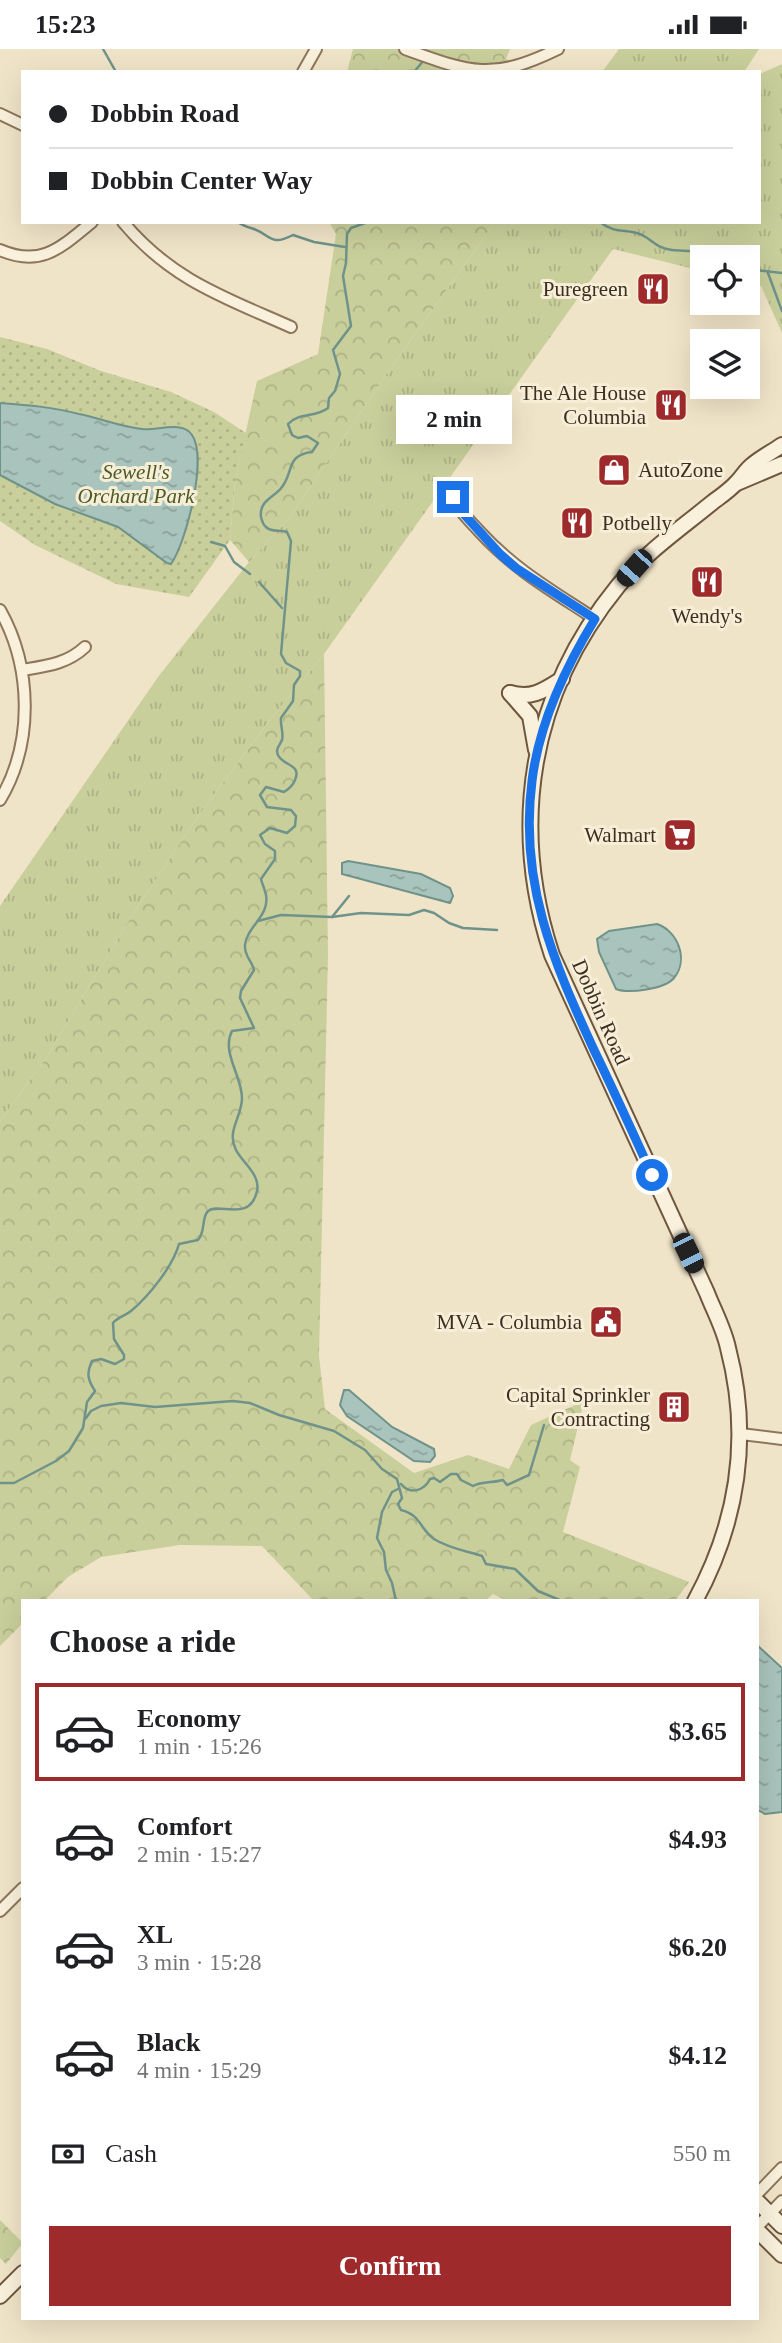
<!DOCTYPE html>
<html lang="en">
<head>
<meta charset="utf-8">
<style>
	body { margin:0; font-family:Georgia,serif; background:#f2f2f2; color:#202124; height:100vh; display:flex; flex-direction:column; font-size:26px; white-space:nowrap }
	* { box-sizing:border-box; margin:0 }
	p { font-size:23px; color:#757577 }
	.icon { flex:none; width:38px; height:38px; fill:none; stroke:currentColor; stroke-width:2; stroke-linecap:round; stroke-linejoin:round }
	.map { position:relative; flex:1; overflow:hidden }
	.details { position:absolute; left:21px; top:1550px; width:738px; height:721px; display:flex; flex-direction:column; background:#fff; border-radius:0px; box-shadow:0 7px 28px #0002 }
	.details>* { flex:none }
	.hud { position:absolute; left:21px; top:21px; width:740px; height:154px; border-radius:0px; box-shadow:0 7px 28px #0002; display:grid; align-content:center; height:154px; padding:0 28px; background:#fff }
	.controls { position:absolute; left:690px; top:196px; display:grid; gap:14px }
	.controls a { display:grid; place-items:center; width:70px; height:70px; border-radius:0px; background:#fff; box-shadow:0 7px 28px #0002; font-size:35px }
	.end { position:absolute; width:32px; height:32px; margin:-16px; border:9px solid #1a73e8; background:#fff; box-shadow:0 0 0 4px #fff }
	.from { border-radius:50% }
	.bubble { position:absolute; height:49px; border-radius:0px; background:#fff; box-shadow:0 7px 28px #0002; font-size:23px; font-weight:800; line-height:49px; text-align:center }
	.car { position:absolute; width:21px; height:42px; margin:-21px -10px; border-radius:9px; box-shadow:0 0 5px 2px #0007; background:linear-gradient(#222 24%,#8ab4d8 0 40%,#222 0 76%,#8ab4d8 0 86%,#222 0) }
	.hud b { display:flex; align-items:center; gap:24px; height:66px; font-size:26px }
	.hud b+b { border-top:2px solid #e0e0e0 }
	.hud i { width:18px; height:18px; background:#202124 }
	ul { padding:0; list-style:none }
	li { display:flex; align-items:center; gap:21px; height:98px; margin:0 14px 10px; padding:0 14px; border:4px solid transparent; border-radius:0px }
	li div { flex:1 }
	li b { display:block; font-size:26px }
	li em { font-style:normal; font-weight:800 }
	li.on { border-color:#9e2a2b }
	li>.icon { width:63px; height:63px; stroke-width:1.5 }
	h2 { padding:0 28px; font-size:32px; line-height:84px }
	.pay { display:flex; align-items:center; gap:18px; height:77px; padding:0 28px; font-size:26px }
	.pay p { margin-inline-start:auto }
	.cta { display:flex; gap:14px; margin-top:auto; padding:14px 28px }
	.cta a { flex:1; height:80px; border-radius:0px; background:#9e2a2b; color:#fff; font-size:28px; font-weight:800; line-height:80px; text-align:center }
	.status { display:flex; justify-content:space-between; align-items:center; height:49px; padding:0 35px; background:#fff; direction:ltr }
	.status svg { height:19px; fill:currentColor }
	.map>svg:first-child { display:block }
	.grass { fill:url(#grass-tufts) }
	.forest { fill:url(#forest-crowns) }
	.park { fill:url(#park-dots) }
	.water { fill:url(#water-ripples); stroke:#6f938a; stroke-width:2 }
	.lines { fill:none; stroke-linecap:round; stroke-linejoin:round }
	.stream { stroke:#6f938a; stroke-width:2.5 }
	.street-casing { stroke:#8d765c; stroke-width:14 }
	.secondary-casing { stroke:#6f573f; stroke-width:18 }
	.street { stroke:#faf1dc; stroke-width:10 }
	.secondary { stroke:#faf1dc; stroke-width:14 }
	.route { stroke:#1a73e8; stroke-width:9 }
	.labels { text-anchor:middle; stroke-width:6; stroke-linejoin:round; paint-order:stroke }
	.poi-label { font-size:21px; fill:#3d2e20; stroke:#f7eed8; text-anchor:end }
	.park-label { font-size:21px; font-style:italic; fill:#4d5a26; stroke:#f7eed8 }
	.street-label { font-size:21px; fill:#3d2e20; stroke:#f7eed8 }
</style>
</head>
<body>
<div class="status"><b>15:23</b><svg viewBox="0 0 49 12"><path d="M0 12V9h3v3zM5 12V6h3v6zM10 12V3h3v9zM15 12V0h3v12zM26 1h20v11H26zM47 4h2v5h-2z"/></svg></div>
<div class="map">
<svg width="782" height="2294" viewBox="0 0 782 2294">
	<defs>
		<pattern id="grass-tufts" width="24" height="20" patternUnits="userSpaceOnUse" patternTransform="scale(1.75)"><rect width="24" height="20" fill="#c9cf9b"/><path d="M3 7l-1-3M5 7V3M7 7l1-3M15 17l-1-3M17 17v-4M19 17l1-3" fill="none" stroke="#aeb285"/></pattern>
		<pattern id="forest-crowns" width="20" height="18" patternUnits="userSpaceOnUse" patternTransform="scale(1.75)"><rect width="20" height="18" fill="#c9cf9b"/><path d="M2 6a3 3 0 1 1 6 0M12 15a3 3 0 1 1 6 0" fill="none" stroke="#aeb285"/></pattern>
		<pattern id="park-dots" width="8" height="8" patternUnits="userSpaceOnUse" patternTransform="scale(1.75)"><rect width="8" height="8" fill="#c9cf9b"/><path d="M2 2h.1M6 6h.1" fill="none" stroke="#aeb285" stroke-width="1.8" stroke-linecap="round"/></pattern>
		<pattern id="water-ripples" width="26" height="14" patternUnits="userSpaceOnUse" patternTransform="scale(1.75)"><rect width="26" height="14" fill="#a9c4bc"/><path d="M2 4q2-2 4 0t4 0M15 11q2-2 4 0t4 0" fill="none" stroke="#8ba098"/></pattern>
	</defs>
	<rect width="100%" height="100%" fill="#f0e4c8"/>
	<!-- grass -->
	<g class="grass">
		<path d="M619,0H759L744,23H602Z"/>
		<path d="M782,15V284L761,237L747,233V208H702V222L613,200L324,605L266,676L197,769L136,860L46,1009L0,1072V857L158,628L249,513L290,468L386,326L495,173H760V25Z"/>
	</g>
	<!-- forest -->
	<g class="forest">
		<path d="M353,0H510L506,10L539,23H347Z"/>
		<path d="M329,173H495L386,326L290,468L249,513L230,491L235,432L257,332L318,305L336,185Z"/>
		<path d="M324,605L328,906L319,1307L325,1360L414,1424L468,1406L509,1420L531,1376L584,1352L570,1411L580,1418L563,1483L689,1533L675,1552H507L493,1545L485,1552H314L262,1497L180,1496L101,1508L68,1528L44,1552H23V1574L0,1597V1072L46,1009L136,860L197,769L266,676Z"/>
		<path d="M0,2171L23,2194L6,2215L0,2209Z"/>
	</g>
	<!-- park -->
	<path class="park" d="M0,288L47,300L101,322L171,343L214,363L246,384L235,432L230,491L189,548L116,535L35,496L0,472Z"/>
	<!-- water -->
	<g class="water">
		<path d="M0,354C27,356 53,358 79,365C100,369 121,378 142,380C156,382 183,371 192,386C208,409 186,494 171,515L167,514L118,478L55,455L0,426Z"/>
		<path d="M348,812L421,825L450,839L453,847L450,854L342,825V814Z"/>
		<path d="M657,875C678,882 689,911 674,929C665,940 629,945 616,940L599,903L597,890L609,882Z"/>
		<path d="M344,1341H349L392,1378L434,1400L435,1407L430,1413L414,1412L347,1367L340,1356Z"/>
		<path d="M758,1597L782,1619V1763L765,1765L758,1761Z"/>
	</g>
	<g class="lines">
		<!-- stream -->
		<g class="stream">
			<path d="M103,0L116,23"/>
			<path d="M414,23L424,11"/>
			<path d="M238,173C243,177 248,178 254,180C273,188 271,197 293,186L314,193L345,198"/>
			<path d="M600,173C616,186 627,179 642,186C654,192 656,199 672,201C690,203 705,200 722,208"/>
			<path d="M747,220L782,224"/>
			<path d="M768,224L782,262"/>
			<path d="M211,493L225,497L234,513L250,525"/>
			<path d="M259,533L282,559"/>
			<path d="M332,868L349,847"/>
			<path d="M258,872L281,866L332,868L361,864L409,866L424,861L434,864L449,874L463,879L497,881"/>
			<path d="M86,1369L91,1362L101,1357L121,1354L155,1358L233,1352L250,1354L279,1366L334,1382L365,1401L382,1420L397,1430L402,1449L398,1455L401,1461C421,1466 419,1479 434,1490C448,1499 466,1502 482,1507L486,1515L515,1520L538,1542L562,1552"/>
			<path d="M0,1434H14L56,1412L69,1402L83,1379L87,1353L95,1342C88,1331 86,1325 92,1312L101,1310L115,1315L124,1310V1306L114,1290L113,1274C118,1268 125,1267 131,1262C149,1247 173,1217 179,1195L198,1191C206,1182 201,1169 208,1162C219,1153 250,1174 257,1142C261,1126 242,1113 236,1101C226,1082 242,1068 242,1049C242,1027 221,1003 232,982L254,979L240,949L241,942L254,921C252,912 244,907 245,896C247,877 270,867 266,846C265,840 262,835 261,830L275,810V802L265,795L260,786L270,779L287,784L295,777L296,767L291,761L267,758L260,746L266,738L284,743C289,740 293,736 295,731C302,715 283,717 278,706C275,700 280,696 282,691C284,684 280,676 281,669L293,652L294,636L300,627V622L286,614L281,605L291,492L287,483C280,480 272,484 266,478C263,476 262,472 261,468C259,451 274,449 282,438C294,422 286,406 312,403L318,394L307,387L298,389L292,386L288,375C299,363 315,369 328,359L329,349L335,342L340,325L333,301L351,277L343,227L346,214L347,185L351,179L368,173"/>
			<path d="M401,1435C410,1446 424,1442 430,1430L434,1429L440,1433L451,1425H457L461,1431L473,1437C482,1432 493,1434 503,1431L507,1436L529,1426L544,1376"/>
			<path d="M396,1552L392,1534L386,1521L384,1503L377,1489L382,1463L392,1443L398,1440"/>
		</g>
		<defs>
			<g id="street">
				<path d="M405,0C471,24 492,32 558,0"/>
				<path d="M303,23L316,0"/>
				<path d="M0,65L23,76"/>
				<path d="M123,173C171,231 226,249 291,278"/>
				<path d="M0,201C42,219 61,198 92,173"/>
				<path d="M453,448C459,462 469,471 479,482C515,521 551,541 595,570"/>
				<path d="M0,561C32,618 34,694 0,751"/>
				<path d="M22,621C46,617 67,615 85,598"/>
				<path d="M741,1385L782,1390"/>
				<path d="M0,1862L23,1839"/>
				<path d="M758,2144L782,2119"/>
				<path d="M758,2177L782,2152"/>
			</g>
			<g id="secondary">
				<path d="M737,434L782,415"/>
				<path d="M510,644L530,667L536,701"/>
				<path d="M510,644C532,650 543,642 562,630"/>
				<path d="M695,1552C738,1473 751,1387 728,1299C724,1280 714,1262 707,1244L552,906C509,776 530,645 618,537C645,504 680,480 713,453C721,447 730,441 737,433C742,428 746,421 751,417C760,409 772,403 782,396"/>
				<path d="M758,2153L782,2177"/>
				<path d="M758,2182L782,2206"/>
				<path d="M0,2247L23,2224"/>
			</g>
		</defs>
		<!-- street casing -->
		<use href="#street" class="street-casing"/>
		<!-- secondary casing -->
		<use href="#secondary" class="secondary-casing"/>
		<!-- street -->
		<use href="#street" class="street"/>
		<!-- secondary -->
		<use href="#secondary" class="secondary"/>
	</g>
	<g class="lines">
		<!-- route -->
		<path class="route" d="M453,448L461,462L500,505L516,519L595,570C565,619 539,674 532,732C519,833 553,912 594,1001C614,1042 633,1084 652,1126"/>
	</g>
	<!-- icons -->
	<defs>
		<symbol id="restaurant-square" viewBox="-11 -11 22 22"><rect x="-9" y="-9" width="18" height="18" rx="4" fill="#9e2a2b" stroke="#f7eed8"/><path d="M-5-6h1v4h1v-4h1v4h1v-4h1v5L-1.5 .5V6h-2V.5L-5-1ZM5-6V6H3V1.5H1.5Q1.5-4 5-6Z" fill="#fff"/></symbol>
		<symbol id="shop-square" viewBox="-11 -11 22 22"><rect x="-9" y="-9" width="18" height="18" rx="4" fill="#9e2a2b" stroke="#f7eed8"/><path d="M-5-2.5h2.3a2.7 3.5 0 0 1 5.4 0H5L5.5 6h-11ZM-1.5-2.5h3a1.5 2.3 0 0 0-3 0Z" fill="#fff"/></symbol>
		<symbol id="supermarket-square" viewBox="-11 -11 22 22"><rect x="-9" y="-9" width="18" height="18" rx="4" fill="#9e2a2b" stroke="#f7eed8"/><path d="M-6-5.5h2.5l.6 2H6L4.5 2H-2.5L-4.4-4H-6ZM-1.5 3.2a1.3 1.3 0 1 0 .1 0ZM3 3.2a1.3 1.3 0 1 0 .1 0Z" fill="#fff"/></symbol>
		<symbol id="civic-square" viewBox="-11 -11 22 22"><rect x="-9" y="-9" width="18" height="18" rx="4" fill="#9e2a2b" stroke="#f7eed8"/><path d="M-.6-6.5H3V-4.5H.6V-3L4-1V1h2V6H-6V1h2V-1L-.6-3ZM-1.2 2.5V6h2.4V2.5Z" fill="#fff"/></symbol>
		<symbol id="building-square" viewBox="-11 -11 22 22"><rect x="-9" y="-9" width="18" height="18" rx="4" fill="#9e2a2b" stroke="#f7eed8"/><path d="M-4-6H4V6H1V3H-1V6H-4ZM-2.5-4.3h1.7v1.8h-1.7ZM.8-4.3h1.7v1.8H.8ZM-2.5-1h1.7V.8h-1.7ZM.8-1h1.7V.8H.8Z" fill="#fff"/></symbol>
	</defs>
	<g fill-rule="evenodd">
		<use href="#restaurant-square" x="634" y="221" width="38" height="38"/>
		<use href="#restaurant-square" x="652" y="337" width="38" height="38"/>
		<use href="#shop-square" x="595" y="402" width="38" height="38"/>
		<use href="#restaurant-square" x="558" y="455" width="38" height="38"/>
		<use href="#restaurant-square" x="688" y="514" width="38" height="38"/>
		<use href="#supermarket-square" x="661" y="767" width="38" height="38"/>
		<use href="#civic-square" x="587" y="1254" width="38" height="38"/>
		<use href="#building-square" x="655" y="1339" width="38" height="38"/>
	</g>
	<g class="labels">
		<!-- poi labels -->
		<g class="poi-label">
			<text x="628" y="247">Puregreen</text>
			<text x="646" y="351">The Ale House<tspan x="646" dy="24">Columbia</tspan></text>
			<text x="638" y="428" text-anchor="start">AutoZone</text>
			<text x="602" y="481" text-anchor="start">Potbelly</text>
			<text x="707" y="574" text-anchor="middle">Wendy's</text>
			<text x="656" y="793">Walmart</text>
			<text x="582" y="1280">MVA - Columbia</text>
			<text x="650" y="1353">Capital Sprinkler<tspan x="650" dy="24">Contracting</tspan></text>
		</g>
		<!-- park labels -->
		<g class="park-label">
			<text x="136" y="430">Sewell's<tspan x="136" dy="24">Orchard Park</tspan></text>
		</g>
		<!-- street labels -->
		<g class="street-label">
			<text transform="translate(601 963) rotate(66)" y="7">Dobbin Road</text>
		</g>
	</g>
</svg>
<div class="controls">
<a><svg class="icon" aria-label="locate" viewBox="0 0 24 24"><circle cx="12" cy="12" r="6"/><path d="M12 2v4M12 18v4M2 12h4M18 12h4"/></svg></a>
<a><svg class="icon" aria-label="layers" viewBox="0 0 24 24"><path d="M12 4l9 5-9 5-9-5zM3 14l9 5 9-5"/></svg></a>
</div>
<i class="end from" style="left:652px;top:1126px"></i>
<i class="end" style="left:453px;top:448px"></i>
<div class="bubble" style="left:396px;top:346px;width:116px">2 min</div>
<i class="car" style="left:634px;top:519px;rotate:222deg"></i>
<i class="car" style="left:688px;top:1204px;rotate:154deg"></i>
<div class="hud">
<b><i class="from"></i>Dobbin Road</b>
<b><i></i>Dobbin Center Way</b>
</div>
<section class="details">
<h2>Choose a ride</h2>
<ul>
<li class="on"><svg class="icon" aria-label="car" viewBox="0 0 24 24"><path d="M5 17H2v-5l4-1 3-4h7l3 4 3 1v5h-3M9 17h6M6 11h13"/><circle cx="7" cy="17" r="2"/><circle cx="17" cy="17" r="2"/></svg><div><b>Economy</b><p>1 min · 15:26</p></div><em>$3.65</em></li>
<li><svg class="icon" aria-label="car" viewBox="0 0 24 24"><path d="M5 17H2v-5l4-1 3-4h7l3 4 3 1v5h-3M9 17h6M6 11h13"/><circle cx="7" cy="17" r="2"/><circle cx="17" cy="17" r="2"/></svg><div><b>Comfort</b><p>2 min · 15:27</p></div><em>$4.93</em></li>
<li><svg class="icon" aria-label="car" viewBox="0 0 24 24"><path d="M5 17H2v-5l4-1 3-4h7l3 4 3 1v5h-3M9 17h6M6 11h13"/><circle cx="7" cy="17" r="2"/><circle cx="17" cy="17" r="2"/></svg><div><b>XL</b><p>3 min · 15:28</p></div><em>$6.20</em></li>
<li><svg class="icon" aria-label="car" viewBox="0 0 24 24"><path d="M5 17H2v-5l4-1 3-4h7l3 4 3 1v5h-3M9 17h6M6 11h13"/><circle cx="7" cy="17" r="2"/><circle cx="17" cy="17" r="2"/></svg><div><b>Black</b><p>4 min · 15:29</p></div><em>$4.12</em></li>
</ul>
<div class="pay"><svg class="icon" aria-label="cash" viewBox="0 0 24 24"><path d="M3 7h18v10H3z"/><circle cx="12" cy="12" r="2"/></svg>Cash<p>550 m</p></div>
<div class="cta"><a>Confirm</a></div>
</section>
</div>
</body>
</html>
